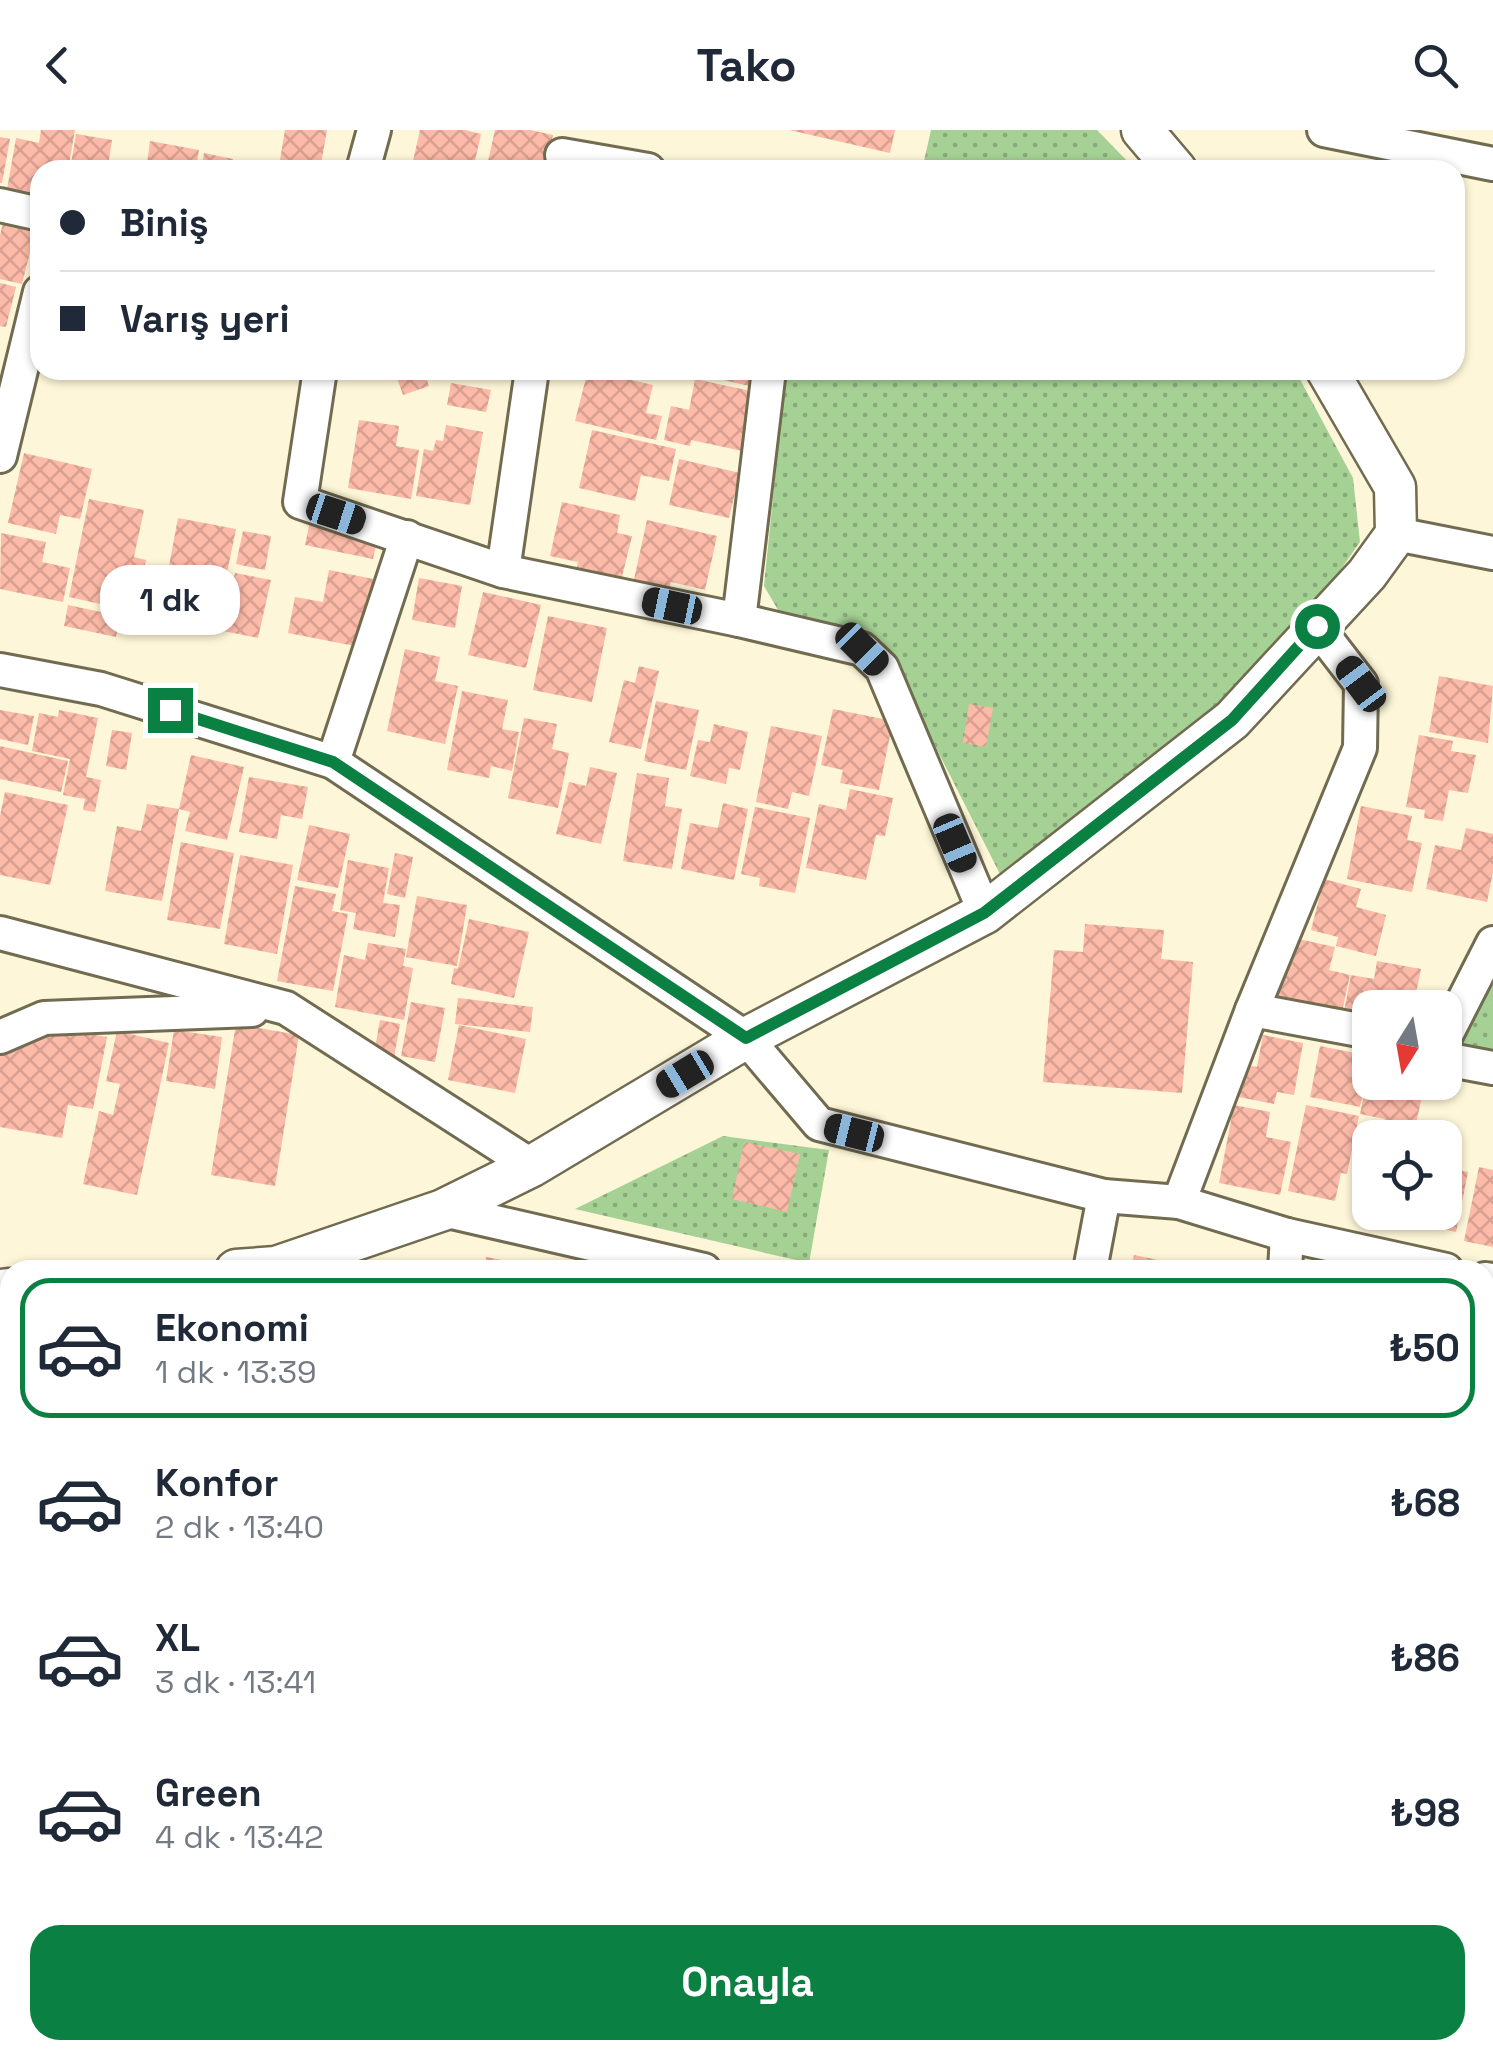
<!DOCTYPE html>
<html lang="tr">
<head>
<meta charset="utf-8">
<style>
	body { margin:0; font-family:"Space Grotesk",sans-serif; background:#f6f6f7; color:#1f2937; height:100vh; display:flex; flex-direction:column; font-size:38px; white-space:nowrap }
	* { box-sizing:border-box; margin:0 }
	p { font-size:32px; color:#747a83 }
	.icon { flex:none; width:55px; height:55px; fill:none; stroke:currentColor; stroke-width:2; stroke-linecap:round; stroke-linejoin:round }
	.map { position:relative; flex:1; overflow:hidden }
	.drawer { position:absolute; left:0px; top:1130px; width:1495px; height:800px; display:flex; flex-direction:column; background:#fff; border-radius:30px 30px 0 0; box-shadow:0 2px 8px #0004 }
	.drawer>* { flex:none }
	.hud { position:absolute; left:30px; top:30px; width:1435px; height:220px; border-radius:30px; box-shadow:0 2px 8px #0004; display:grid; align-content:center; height:220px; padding:0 30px; background:#fff }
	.needle { width:65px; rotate:191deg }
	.fabs { position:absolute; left:1352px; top:860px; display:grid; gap:20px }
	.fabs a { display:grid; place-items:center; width:110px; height:110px; border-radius:20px; background:#fff; box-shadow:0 2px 8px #0004; font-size:50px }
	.end { position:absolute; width:45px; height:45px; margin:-22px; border:12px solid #0b8043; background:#fff; box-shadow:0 0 0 5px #fff }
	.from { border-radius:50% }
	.bubble { position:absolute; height:70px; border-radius:30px; background:#fff; box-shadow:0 2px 8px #0004; font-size:32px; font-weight:700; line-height:70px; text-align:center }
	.car { position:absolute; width:30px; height:60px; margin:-30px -15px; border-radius:12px; box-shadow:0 0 8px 2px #0007; background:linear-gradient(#222 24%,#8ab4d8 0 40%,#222 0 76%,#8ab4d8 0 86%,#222 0) }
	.hud b { display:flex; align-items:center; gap:35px; height:95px; font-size:38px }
	.hud b+b { border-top:2px solid #e0e1e3 }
	.hud i { width:25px; height:25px; background:#1f2937 }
	ul { padding:18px 0 0; list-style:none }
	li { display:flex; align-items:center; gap:30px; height:140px; margin:0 20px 15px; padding:0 10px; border:5px solid transparent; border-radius:30px }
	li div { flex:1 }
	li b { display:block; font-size:38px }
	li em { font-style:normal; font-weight:700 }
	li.selected { border-color:#0b8043 }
	li>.icon { width:90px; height:90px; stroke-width:1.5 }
	.cta { display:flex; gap:20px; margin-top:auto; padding:20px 30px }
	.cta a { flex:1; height:115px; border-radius:30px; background:#0b8043; color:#fff; font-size:40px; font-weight:700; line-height:115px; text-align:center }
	header { display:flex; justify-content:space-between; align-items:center; height:130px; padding:0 30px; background:#fff; font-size:45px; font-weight:700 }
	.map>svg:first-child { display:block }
	.park { fill:url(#park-dots) }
	.building { fill:url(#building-cross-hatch) }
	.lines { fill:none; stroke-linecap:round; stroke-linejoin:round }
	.minor-casing { stroke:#716b51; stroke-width:38 }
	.tertiary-casing { stroke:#716b51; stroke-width:45 }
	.primary-casing { stroke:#fff; stroke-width:58 }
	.minor { stroke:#fff; stroke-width:32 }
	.tertiary { stroke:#fff; stroke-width:40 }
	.primary { stroke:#eed38e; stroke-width:52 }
	.route { stroke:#0b8043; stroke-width:12 }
</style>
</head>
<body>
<header><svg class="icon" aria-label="back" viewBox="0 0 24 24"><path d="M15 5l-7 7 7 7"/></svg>Tako<svg class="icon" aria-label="search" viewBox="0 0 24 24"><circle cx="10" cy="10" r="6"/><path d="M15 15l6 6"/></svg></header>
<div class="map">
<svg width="1493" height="1930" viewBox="0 0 1493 1930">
	<defs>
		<pattern id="park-dots" width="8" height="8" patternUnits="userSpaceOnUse" patternTransform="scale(2.5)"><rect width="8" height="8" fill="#a6d195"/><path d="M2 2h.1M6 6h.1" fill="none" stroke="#88aa7a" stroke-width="1.8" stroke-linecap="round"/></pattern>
		<pattern id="building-cross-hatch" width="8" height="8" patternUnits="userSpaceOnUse" patternTransform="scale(2.5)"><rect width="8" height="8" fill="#fcbaa8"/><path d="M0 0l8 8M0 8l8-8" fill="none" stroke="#d9a091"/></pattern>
	</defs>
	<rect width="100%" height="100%" fill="#fdf6d8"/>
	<!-- park -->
	<g class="park">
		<path d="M931,0H1097L1136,40H922Z"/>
		<path d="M786,240H1295L1353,348L1360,412L1318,472L1223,582L1000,744L882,511L781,485L764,456Z"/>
		<path d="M1493,842V924L1459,918Z"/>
		<path d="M723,1006L829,1020L809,1133L575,1079Z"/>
		<path d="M1485,1412L1493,1414V1590L1485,1588Z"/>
	</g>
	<!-- building -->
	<g class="building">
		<path d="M41,0H75L68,40H40V77L5,71L16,8L39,13Z"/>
		<path d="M285,0H327L320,40L279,36Z"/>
		<path d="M420,0H465L481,4L473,40H411Z"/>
		<path d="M495,0H530L553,5L545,40H486Z"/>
		<path d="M789,0H895L890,23Z"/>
		<path d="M76,4L112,10L109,30L127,33L126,40H70Z"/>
		<path d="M0,7L10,9L2,53H0Z"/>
		<path d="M150,11L199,20L196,40H133L134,31L147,34Z"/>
		<path d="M204,23L233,29L231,40H201Z"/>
		<path d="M5,84L38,91L22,154L0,149V105Z"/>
		<path d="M0,153L16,157L6,197L0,196Z"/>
		<path d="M402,240H423L429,256L403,265L395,242Z"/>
		<path d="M588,240L653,255L646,283L662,286L656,310L575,291Z"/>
		<path d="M681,240H752L749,256Z"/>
		<path d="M695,249L760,263L747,322L691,310L690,316L664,310L671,276L689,280Z"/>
		<path d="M451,253L491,260L486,282L447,275Z"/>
		<path d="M359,290L399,296L396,316L419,320L411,369L348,358Z"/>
		<path d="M446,295L483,302L470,375L416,366L424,319L433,321L436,310L443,311Z"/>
		<path d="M592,300L676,319L669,351L641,345L635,371L579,358Z"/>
		<path d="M24,323L92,339L80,389L60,385L56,404L8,393Z"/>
		<path d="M679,329L740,343L729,388L669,375Z"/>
		<path d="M89,369L144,380L134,427L146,430L136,482L69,467Z"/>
		<path d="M562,372L620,385L617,403L632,406L621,451L576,441L578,432L550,426Z"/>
		<path d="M311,387L379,401L373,429L305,415Z"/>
		<path d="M178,388L236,399L226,448L169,436Z"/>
		<path d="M647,390L717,406L705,460L671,452L668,462L633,454Z"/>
		<path d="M243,401L271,406L265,440L236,434Z"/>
		<path d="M1,403L46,412L42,432L70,438L63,472L0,459Z"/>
		<path d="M329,440L373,449L360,517L288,503L295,467L323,472Z"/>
		<path d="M235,443L271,450L258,508L223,501Z"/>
		<path d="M163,444L226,455L218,497L156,486Z"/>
		<path d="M419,448L462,456L455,498L412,490Z"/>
		<path d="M483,462L541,475L526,538L468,525Z"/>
		<path d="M68,475L120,486L116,507L64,496Z"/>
		<path d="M548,486L607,498L592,572L533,560Z"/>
		<path d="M405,519L440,527L435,551L458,556L445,614L387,601Z"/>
		<path d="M639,536L659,541L641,619L609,612L624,550L635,553Z"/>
		<path d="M1439,546L1493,556L1488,613L1429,602Z"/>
		<path d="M462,561L508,570L502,599L519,602L512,641L491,636L489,648L447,640Z"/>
		<path d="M656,571L699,580L686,640L644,631Z"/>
		<path d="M969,574L993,578L986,617L963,613Z"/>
		<path d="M833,579L893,591L879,660L840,653L843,640L821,635Z"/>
		<path d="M0,580L34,586L28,615L0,609Z"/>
		<path d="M59,580L98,588L86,647L101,650L95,682L83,680L85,669L63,665L70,629L32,621L39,583L58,587Z"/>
		<path d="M524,588L557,594L552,619L569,623L558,678L508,668Z"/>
		<path d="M714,594L748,602L740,640L729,638L726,654L690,646L698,610L710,612Z"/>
		<path d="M771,596L822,606L809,666L792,662L788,679L756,672Z"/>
		<path d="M112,600L132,603L126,640L106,636Z"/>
		<path d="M1419,605L1453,611L1451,621L1476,625L1468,663L1449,660L1443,691L1424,688L1425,680L1406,677Z"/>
		<path d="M0,616L68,631L61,662L0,649Z"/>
		<path d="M191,625L244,637L227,710L185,701L190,682L179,679Z"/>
		<path d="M590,637L617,643L601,714L556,704L569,652L586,656Z"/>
		<path d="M637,643L669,648L665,676L682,679L672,739L623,731Z"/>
		<path d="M249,647L308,657L302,689L281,685L277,709L239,702Z"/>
		<path d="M850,659L893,668L885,706L876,705L866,750L806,738L819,674L846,680Z"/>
		<path d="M5,662L68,675L50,755L0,745V686Z"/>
		<path d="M723,673L748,679L734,750L681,739L690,693L718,698Z"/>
		<path d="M147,674L179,679L162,771L105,761L117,696L141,701Z"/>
		<path d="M1361,676L1412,686L1407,710L1422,713L1412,762L1347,749Z"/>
		<path d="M755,677L810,688L795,763L759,756L760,748L741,744Z"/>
		<path d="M309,695L350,704L338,758L297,750Z"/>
		<path d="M1466,698L1493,704V742L1487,772L1426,759L1435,715L1461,720Z"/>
		<path d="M181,712L234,723L220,799L167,790Z"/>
		<path d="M395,723L413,727L405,768L387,764Z"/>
		<path d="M240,725L293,735L277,824L224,814Z"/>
		<path d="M348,730L389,738L383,773L400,775L395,807L353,799L356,783L340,780Z"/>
		<path d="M1324,749L1361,759L1356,777L1386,785L1376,826L1336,816L1338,807L1311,800Z"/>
		<path d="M295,756L336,764L332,781L348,784L333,861L277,851Z"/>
		<path d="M417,766L467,775L457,836L406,827Z"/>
		<path d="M469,789L529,802L514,868L451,854L454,838L458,839Z"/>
		<path d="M1085,794L1164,800L1161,829L1193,832L1182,963L1043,952L1054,820L1083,822Z"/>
		<path d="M1289,807L1335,817L1329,840L1350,845L1340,891L1274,876Z"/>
		<path d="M368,813L406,819L403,836L413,838L404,890L335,877L344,825L365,830Z"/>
		<path d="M1377,831L1421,839L1413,878H1370V897L1342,892L1351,845L1374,849Z"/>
		<path d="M458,868L533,877L530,902L455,894Z"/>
		<path d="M411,872L445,878L435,932L401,926Z"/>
		<path d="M380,890L400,894L393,933L373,930Z"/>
		<path d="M236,894L299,905L275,1056L211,1045Z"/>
		<path d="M459,895L526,909L515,963L448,950Z"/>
		<path d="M63,899L107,907L93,979L68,975L62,1008L0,997V917Z"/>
		<path d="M174,900L222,907L215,959L166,951Z"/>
		<path d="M117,901L169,913L137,1065L83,1054L99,981L113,985L120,954L106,951Z"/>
		<path d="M1263,905L1303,913L1294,965L1277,962L1274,974L1233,966L1239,934L1257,937Z"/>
		<path d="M1320,916L1370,926L1360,977L1310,967Z"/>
		<path d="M1368,945L1370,952H1425L1413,1008L1381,1005L1385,989L1360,984Z"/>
		<path d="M1234,975L1270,982L1266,1007L1291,1012L1280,1065L1219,1053Z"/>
		<path d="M1306,975L1359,986L1347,1044L1341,1043L1335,1071L1288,1061Z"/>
		<path d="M744,1012L800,1024L787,1082L732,1069Z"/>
		<path d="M1445,1037L1468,1042L1456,1102L1419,1094L1421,1082H1445Z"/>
		<path d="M1479,1037L1493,1040V1117L1464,1111Z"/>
		<path d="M584,1123L609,1127L607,1140H581Z"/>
		<path d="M1134,1125L1197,1138V1140H1131Z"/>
		<path d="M486,1127L538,1137L537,1140H484Z"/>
		<path d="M1485,1204L1493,1205V1256L1487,1288Z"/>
		<path d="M1491,1291H1493V1378L1485,1376V1322Z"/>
		<path d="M0,1327L10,1329V1386L0,1384Z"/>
		<path d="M1485,1625L1493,1627V1662L1487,1691Z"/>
	</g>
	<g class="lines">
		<defs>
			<g id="minor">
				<path d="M1324,0L1493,34"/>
				<path d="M562,25L648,40"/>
				<path d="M363,40L374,0"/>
				<path d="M0,75L40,84"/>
				<path d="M320,240L300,372L503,441L739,490"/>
				<path d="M769,240L739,490L862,519L882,538L985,783"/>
				<path d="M0,326L40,162"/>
				<path d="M1396,404L1493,423"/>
				<path d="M503,441L532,240"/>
				<path d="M0,540L101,559L333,632L746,908L819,994L1104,1066L1179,1072L1287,1105L1446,1140"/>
				<path d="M333,632L407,407"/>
				<path d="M0,803L286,878L532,1036"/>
				<path d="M1252,880L1370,902"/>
				<path d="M0,907L44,888L252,880"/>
				<path d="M1445,907L1493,813"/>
				<path d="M1445,929L1493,938"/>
				<path d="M1179,1072L1252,880L1360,618L1361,554L1317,497"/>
				<path d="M443,1080L704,1140"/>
				<path d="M1090,1140L1104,1066"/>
				<path d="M1285,1140L1287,1105"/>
				<path d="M1485,1149L1493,1150"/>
				<path d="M1485,1394L1493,1396"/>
				<path d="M0,1439L10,1438"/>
				<path d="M1485,1599L1493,1601"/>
				<path d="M1485,1793L1493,1750"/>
			</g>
			<g id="tertiary">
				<path d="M1142,0L1176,40"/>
				<path d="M236,1140L276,1137L443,1080L532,1036L746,908L985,783L1232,590L1367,444L1396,404L1395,357L1327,240"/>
				<path d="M0,1160L10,1159"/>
				<path d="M723,1920L730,1930"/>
			</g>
			<g id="primary">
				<path d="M0,1572L10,1575"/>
				<path d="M0,1659L10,1663"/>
				<path d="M836,1920L877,1930"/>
				<path d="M1319,1920L1365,1930"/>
			</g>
		</defs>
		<!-- minor casing -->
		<use href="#minor" class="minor-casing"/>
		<!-- tertiary casing -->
		<use href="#tertiary" class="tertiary-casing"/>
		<!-- primary casing -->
		<use href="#primary" class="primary-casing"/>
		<!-- minor -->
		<use href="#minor" class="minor"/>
		<!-- tertiary -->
		<use href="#tertiary" class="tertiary"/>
		<!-- primary -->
		<use href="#primary" class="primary"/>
	</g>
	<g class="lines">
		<!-- route -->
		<path class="route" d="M170,580L333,632L746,908L984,783L1232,590L1317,496"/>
	</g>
</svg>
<div class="fabs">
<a><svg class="needle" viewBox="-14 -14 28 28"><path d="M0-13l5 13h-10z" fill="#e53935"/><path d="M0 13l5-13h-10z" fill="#747a83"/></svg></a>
<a><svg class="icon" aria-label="locate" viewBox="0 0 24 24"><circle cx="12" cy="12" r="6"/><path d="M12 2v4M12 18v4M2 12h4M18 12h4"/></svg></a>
</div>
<i class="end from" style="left:1317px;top:496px"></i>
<i class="end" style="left:170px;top:580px"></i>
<div class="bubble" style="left:100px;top:435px;width:140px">1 dk</div>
<i class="car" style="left:336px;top:384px;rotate:108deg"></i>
<i class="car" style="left:672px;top:476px;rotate:282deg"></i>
<i class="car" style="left:862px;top:519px;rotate:135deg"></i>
<i class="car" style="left:1361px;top:554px;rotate:323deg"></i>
<i class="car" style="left:955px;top:713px;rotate:157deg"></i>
<i class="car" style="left:685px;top:944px;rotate:239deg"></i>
<i class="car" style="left:854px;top:1003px;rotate:284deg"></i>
<div class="hud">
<b><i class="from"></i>Biniş</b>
<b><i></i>Varış yeri</b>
</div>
<section class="drawer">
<ul>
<li class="selected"><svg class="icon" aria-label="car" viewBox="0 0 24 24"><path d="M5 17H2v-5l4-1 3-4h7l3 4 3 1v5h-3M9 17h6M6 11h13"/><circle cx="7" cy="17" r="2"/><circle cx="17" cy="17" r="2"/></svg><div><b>Ekonomi</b><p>1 dk · 13:39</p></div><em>₺50</em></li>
<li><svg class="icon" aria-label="car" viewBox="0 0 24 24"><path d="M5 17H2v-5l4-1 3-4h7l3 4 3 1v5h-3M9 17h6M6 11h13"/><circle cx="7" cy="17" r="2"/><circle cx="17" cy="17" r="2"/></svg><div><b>Konfor</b><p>2 dk · 13:40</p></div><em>₺68</em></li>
<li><svg class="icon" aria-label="car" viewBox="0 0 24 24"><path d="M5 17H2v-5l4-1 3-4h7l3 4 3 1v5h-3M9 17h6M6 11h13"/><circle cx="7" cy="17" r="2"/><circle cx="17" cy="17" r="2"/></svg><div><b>XL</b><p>3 dk · 13:41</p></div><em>₺86</em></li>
<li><svg class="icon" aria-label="car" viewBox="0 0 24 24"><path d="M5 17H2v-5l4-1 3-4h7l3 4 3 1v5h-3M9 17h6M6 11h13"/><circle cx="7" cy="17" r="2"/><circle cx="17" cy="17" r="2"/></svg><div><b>Green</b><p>4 dk · 13:42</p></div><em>₺98</em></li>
</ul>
<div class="cta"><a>Onayla</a></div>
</section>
</div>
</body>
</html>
